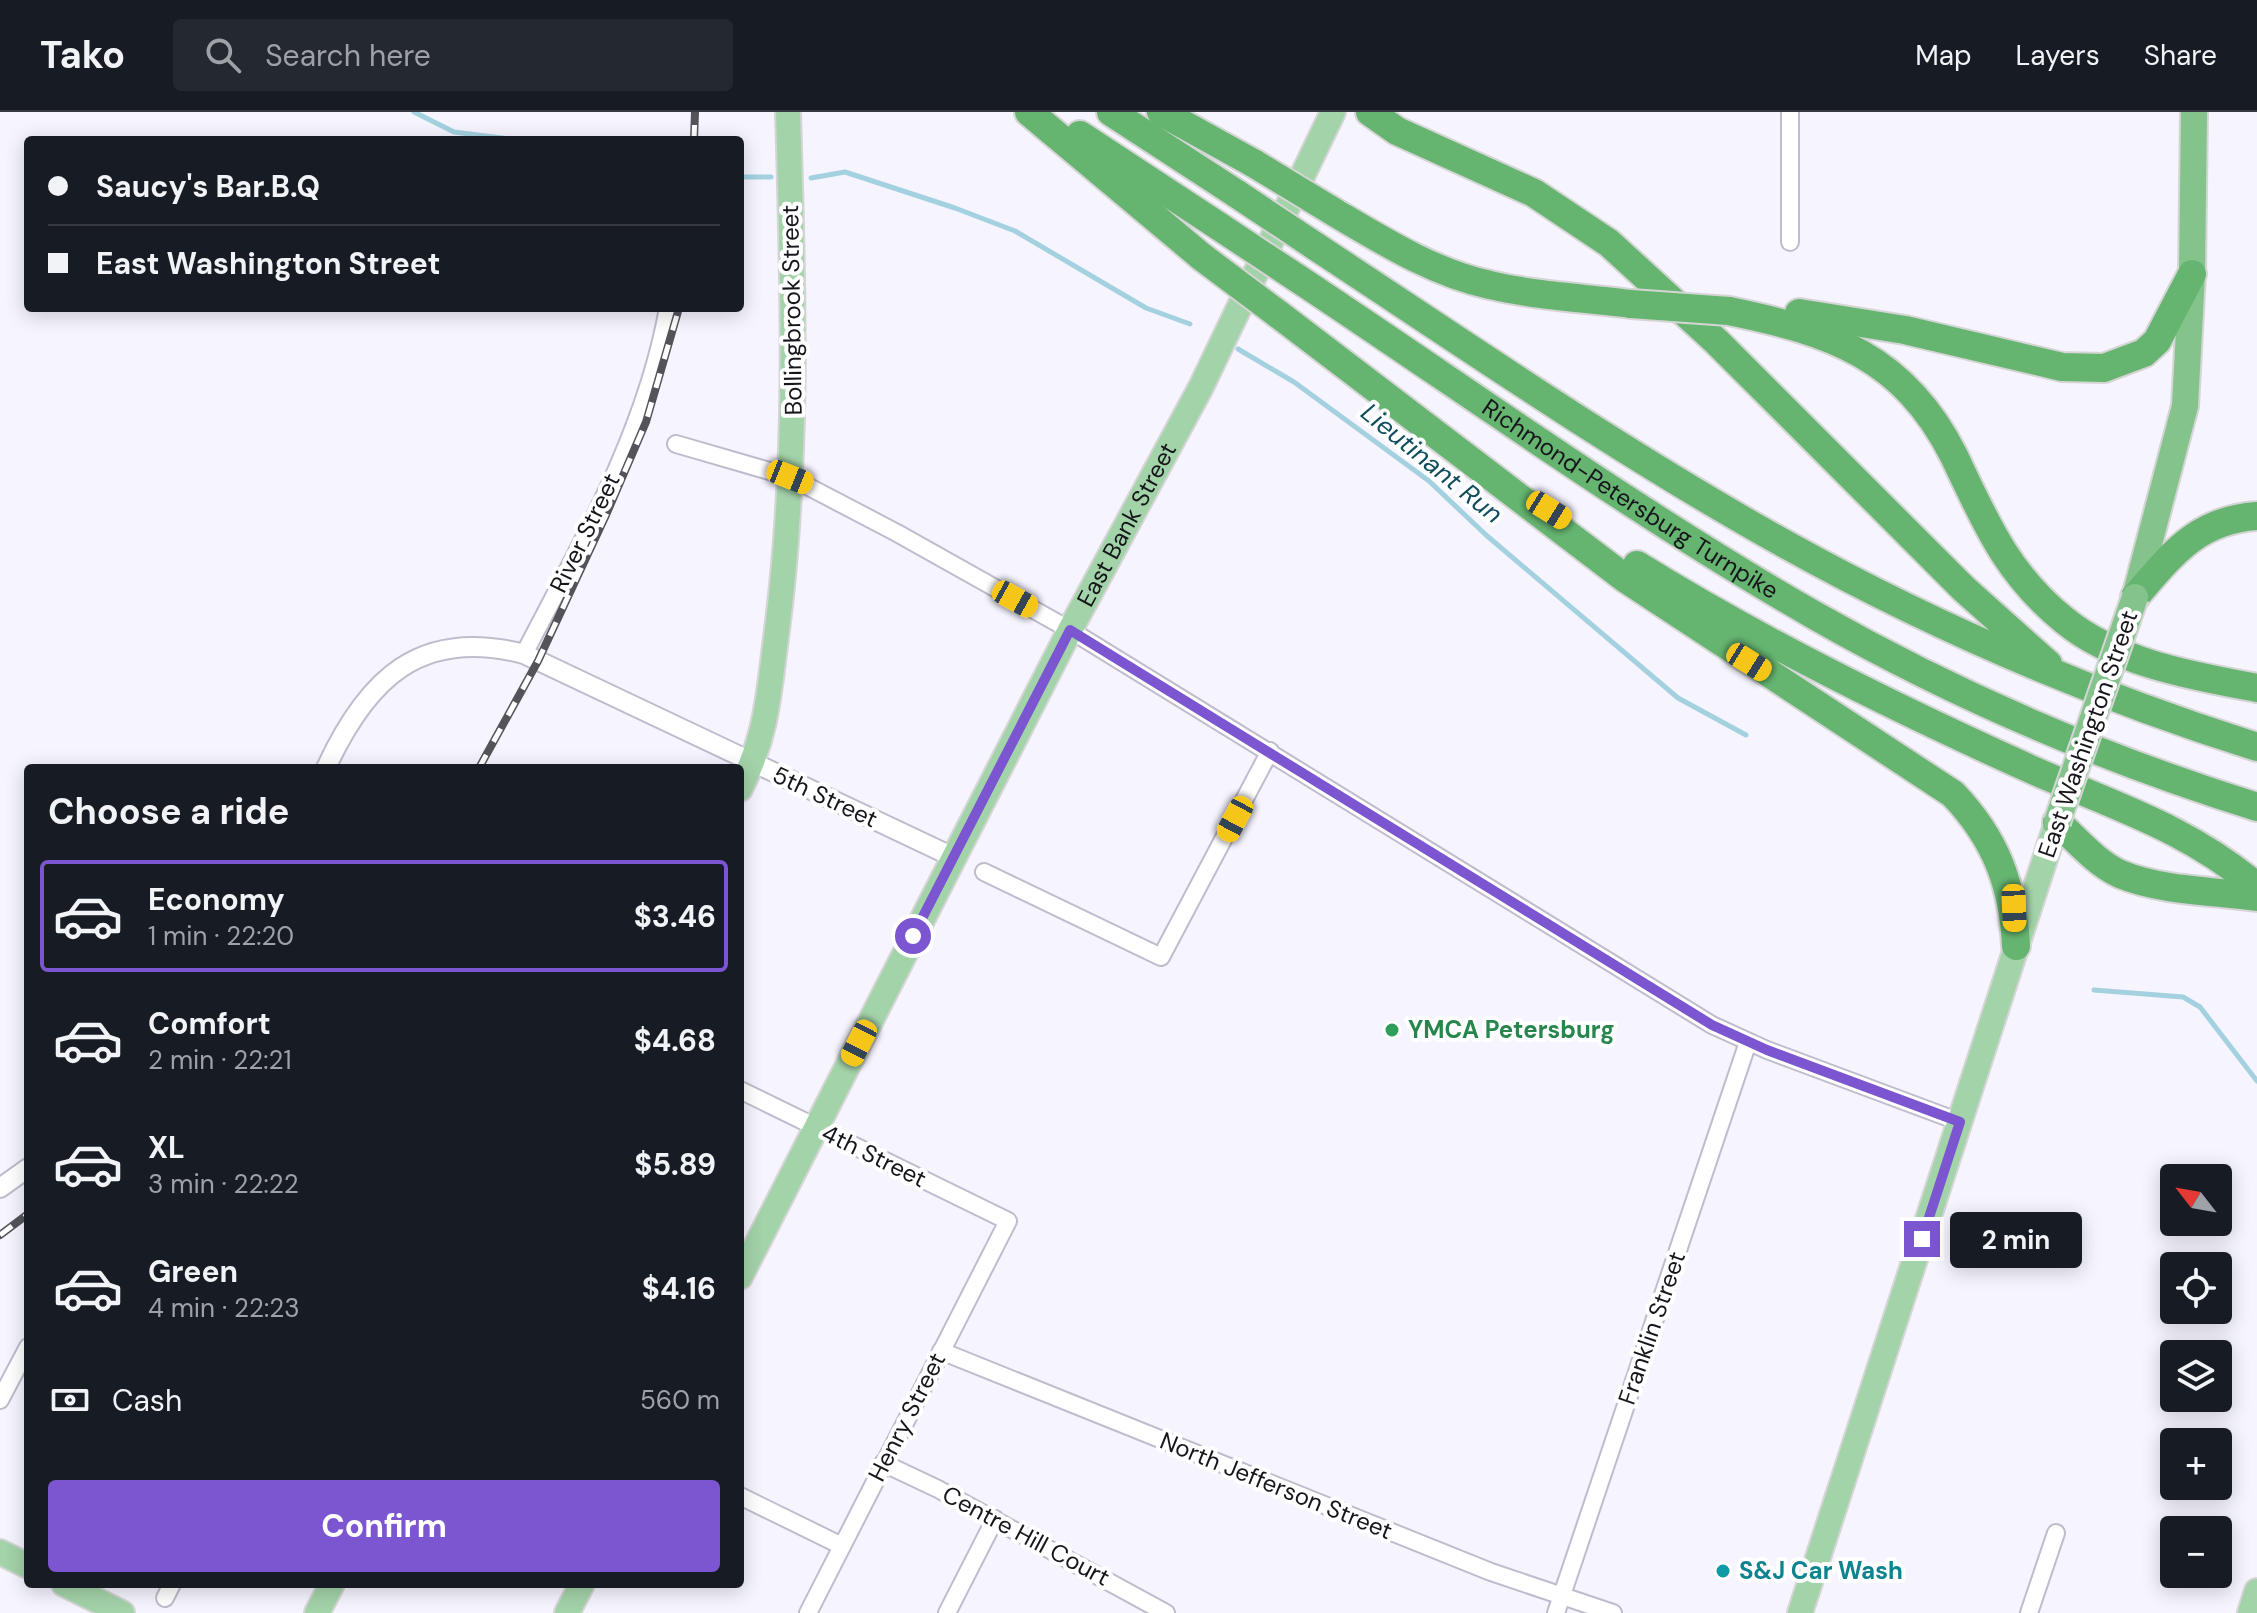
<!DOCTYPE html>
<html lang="en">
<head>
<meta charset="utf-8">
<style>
	body { margin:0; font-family:"DM Sans",sans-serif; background:#242831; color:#f1f3f6; height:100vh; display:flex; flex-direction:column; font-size:30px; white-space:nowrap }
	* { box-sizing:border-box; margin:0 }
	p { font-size:26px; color:#9ea1a6 }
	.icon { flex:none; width:44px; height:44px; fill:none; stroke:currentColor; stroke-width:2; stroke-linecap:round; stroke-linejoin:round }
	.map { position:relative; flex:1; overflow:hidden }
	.drawer { position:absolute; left:24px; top:652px; width:720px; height:824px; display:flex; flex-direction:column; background:#171b24; border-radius:8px; box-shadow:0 4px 20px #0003 }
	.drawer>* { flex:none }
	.guide { position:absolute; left:24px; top:24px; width:720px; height:176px; border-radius:8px; box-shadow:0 4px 20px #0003; display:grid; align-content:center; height:176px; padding:0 24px; background:#171b24 }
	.needle { width:52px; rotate:301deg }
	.fabs { position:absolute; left:2160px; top:1052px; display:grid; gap:16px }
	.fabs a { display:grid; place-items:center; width:72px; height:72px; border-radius:8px; background:#171b24; box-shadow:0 4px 20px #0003; font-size:40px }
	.end { position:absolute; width:36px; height:36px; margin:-18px; border:10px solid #7b56d0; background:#fff; box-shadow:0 0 0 4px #fff }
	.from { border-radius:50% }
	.bubble { position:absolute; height:56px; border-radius:8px; background:#171b24; box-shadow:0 4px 20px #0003; font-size:26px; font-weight:700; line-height:56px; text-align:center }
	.car { position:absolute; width:24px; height:48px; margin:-24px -12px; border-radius:10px; box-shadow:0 0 6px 2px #0007; background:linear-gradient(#f5c518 24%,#345 0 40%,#f5c518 0 76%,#345 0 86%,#f5c518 0) }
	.guide b { display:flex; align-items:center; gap:28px; height:76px; font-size:30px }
	.guide b+b { border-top:2px solid #363941 }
	.guide i { width:20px; height:20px; background:#f1f3f6 }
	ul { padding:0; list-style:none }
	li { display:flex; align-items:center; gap:24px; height:112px; margin:0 16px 12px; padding:0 8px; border:4px solid transparent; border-radius:8px }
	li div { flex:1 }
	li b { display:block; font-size:30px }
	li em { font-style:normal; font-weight:700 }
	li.active { border-color:#7b56d0 }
	li>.icon { width:72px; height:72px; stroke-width:1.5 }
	h2 { padding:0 24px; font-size:36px; line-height:96px }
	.pay { display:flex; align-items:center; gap:20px; height:88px; padding:0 24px; font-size:30px }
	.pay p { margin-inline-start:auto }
	.cta { display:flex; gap:16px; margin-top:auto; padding:16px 24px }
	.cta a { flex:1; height:92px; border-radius:8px; background:#7b56d0; color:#fff; font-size:32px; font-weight:700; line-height:92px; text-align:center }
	header { display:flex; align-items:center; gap:48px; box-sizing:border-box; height:112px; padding:0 40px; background:#171b24; border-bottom:2px solid #363941 }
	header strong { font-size:38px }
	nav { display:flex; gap:44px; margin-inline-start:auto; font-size:28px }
	.search { width:560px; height:72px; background:#242831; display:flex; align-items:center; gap:20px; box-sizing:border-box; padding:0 28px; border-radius:8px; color:#9ea1a6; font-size:30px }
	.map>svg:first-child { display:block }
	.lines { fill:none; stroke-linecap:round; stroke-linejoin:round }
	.stream { stroke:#a4d1e0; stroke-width:5 }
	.minor-casing { stroke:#c0bccd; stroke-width:20 }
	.tertiary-casing { stroke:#c0bccd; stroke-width:22 }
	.primary-casing { stroke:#d5d5d6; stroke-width:28 }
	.trunk-casing { stroke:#d5d5d6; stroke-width:30 }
	.motorway-casing { stroke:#d5d5d6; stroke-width:32 }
	.minor { stroke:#fff; stroke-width:16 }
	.tertiary { stroke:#fff; stroke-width:18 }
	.primary { stroke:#a3d3a9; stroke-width:24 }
	.trunk { stroke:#84c48c; stroke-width:26 }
	.motorway { stroke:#65b570; stroke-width:28 }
	.rail-casing { stroke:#54535a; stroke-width:8 }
	.rail { stroke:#fff; stroke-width:5; stroke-dasharray:15; stroke-linecap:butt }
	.trunk-bridge-casing { stroke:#d5d5d6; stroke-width:30; stroke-linecap:butt }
	.motorway-bridge-casing { stroke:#d5d5d6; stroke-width:32; stroke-linecap:butt }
	.trunk-bridge { stroke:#84c48c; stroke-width:26 }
	.motorway-bridge { stroke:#65b570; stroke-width:28 }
	.route { stroke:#7b56d0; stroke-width:10 }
	.leisure-dot { fill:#2e9e5b; stroke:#fff; stroke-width:3 }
	.culture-dot { fill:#0f9aa8; stroke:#fff; stroke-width:3 }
	.labels { text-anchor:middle; stroke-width:8; stroke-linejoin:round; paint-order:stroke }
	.street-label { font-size:24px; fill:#16151b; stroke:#fff }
	.leisure-label { font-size:24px; font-weight:bold; fill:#27864d; stroke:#fff; text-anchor:start }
	.culture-label { font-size:24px; font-weight:bold; fill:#0d838f; stroke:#fff; text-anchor:start }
	.water-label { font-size:26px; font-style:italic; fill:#0f4d5e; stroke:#fff }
</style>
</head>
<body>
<header>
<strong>Tako</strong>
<div class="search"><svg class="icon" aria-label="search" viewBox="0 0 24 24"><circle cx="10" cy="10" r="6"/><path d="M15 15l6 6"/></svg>Search here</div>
<nav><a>Map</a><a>Layers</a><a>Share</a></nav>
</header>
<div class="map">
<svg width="2257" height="1501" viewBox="0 0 2257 1501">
	<rect width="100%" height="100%" fill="#f6f4fe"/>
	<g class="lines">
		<!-- stream -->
		<g class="stream">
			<path d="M414,0L454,20L517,28"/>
			<path d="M740,65H771"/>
			<path d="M811,66L845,60L955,96L1015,119L1146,196L1190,212"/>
			<path d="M1238,237L1294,270L1429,369L1486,423L1678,586L1746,623"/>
			<path d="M2094,878L2183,885L2200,895L2257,969"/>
		</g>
		<defs>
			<g id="minor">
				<path d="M1790,130V0"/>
				<path d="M676,332L790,365L897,421L1070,518L1712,913L1767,938L1960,1010"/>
				<path d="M524,542C581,432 646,320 668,196"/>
				<path d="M984,760L1161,845L1270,639"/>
				<path d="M740,978L1008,1109L808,1501"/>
				<path d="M941,1239L1491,1460L1613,1501"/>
				<path d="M0,1288L28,1235"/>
				<path d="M883,1351L938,1377L1166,1501"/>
				<path d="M740,1384L842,1434"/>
				<path d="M165,1486L172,1472"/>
				<path d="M947,1501L995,1407"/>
				<path d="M1556,1501L1748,930"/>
				<path d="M2029,1501L2056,1421"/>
			</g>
			<g id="tertiary">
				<path d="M326,656C367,567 420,515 524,542L953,745"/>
				<path d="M0,1076L28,1056"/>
			</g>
			<g id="primary">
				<path d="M740,677C768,621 769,578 777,518C799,346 793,173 788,0"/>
				<path id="s1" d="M740,1165L1070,518L1201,275L1333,0"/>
				<path d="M0,1440L28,1454"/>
				<path d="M64,1472L122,1501"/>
				<path d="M317,1501L332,1472"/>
				<path d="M567,1501L582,1472"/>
				<path d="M1800,1501L2057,710"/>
				<path d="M2250,1501L2257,1479"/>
			</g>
			<path id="trunk" d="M2135,485L2185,294L2192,162L2194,0"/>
			<g id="motorway">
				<path d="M1029,0L1202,145"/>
				<path d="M1111,0L1237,82"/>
				<path d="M1161,0L1255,52"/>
				<path d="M1370,0L1397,19L1534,81L1609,131L1717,230L1964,477L2048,552"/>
				<path d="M1080,23L1220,115"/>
				<path d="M1334,100C1383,129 1434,161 1490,173C1536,184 1585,186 1631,192"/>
				<path d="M1315,134C1470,236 1623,342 1785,432C1936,516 2093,583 2257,635"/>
				<path id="s2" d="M1297,166C1469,280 1636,401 1814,503C1954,583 2104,647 2257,695"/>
				<path d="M1729,199C1831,220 1904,244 1954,344C1985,409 2006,461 2064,508C2116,551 2193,564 2257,576"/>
				<path d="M1799,201L1905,218L2062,255L2104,256L2144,241L2157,229L2192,162"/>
				<path d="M1278,202L1626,467L1953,682C1996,727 2013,773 2016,834"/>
				<path d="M1637,453C1764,532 1901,599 2037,660C2117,695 2189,717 2257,775"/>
				<path d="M2135,485C2172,442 2197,408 2257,404"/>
				<path d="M2057,710C2077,728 2096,751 2120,762C2161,779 2214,779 2257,785"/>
			</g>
		</defs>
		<!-- minor casing -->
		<use href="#minor" class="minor-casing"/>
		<!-- tertiary casing -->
		<use href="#tertiary" class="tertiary-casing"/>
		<!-- primary casing -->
		<use href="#primary" class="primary-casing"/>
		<!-- trunk casing -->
		<use href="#trunk" class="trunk-casing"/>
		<!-- motorway casing -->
		<use href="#motorway" class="motorway-casing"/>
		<!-- minor -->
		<use href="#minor" class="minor"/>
		<!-- tertiary -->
		<use href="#tertiary" class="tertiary"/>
		<!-- primary -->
		<use href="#primary" class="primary"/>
		<!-- trunk -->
		<use href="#trunk" class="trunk"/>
		<!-- motorway -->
		<use href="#motorway" class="motorway"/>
		<defs>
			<g id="rail">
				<path d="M694,28L695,0"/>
				<path d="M479,656L538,549L606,403L646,310L679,196"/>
				<path d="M0,1123L28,1102"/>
			</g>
		</defs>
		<!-- rail casing -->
		<use href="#rail" class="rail-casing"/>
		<!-- rail -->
		<use href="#rail" class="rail"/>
		<defs>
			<path id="trunk-bridge" d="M2057,710L2135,485"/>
			<g id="motorway-bridge">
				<path d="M1255,52L1334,100"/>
				<path d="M1237,82L1315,134"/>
				<path d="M1220,115L1297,166"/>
				<path d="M1202,145L1278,202"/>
				<path d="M1631,192L1729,199"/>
			</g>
		</defs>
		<!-- trunk-bridge casing -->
		<use href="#trunk-bridge" class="trunk-bridge-casing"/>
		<!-- motorway-bridge casing -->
		<use href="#motorway-bridge" class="motorway-bridge-casing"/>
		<!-- trunk-bridge -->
		<use href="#trunk-bridge" class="trunk-bridge"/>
		<!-- motorway-bridge -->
		<use href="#motorway-bridge" class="motorway-bridge"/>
	</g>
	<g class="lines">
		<!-- route -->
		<path class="route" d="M913,824L1070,518L1712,913L1767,938L1960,1010L1922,1127"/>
	</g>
	<!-- markers -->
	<circle class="leisure-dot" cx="1392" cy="918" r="8"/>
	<circle class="culture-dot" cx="1723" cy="1459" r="8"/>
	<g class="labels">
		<!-- street labels -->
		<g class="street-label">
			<text transform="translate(792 198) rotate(-91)" y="8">Bollingbrook Street</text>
			<text dy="8" stroke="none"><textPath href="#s2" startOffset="400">Richmond-Petersburg Turnpike</textPath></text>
			<text dy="8" stroke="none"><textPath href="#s1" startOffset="846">East Bank Street</textPath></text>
			<text transform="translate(585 421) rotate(-64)" y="8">River Street</text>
			<text transform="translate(2088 622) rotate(-71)" y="8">East Washington Street</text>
			<text transform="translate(825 685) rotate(25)" y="8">5th Street</text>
			<text transform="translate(874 1044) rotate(26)" y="8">4th Street</text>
			<text transform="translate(1652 1216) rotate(-71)" y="8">Franklin Street</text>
			<text transform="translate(907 1305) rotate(-63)" y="8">Henry Street</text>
			<text transform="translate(1276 1374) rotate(22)" y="8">North Jefferson Street</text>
			<text transform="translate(1026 1424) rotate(28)" y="8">Centre Hill Court</text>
		</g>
		<!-- leisure labels -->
		<g class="leisure-label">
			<text x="1408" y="926">YMCA Petersburg</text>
		</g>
		<!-- culture labels -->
		<g class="culture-label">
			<text x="1739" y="1467">S&amp;J Car Wash</text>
		</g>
		<!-- water labels -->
		<g class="water-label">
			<text transform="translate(1432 351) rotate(39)" y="9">Lieutinant Run</text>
		</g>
	</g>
</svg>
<div class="fabs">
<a><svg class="needle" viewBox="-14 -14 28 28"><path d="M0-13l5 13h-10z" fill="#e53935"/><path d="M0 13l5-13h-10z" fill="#9ea1a6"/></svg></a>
<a><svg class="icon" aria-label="locate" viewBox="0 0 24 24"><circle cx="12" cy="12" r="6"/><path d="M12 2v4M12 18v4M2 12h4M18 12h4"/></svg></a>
<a><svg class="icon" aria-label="layers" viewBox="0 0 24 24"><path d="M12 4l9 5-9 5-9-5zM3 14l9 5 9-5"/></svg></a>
<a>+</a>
<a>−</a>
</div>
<i class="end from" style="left:913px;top:824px"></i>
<i class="end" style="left:1922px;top:1127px"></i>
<div class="bubble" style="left:1950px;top:1100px;width:132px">2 min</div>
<i class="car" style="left:790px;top:365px;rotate:112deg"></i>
<i class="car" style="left:1549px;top:398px;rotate:122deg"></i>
<i class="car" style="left:1015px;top:487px;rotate:119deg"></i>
<i class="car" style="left:1749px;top:550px;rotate:122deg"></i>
<i class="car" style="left:1235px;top:707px;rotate:208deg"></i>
<i class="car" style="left:2014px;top:796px;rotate:178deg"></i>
<i class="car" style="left:859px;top:931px;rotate:207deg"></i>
<div class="guide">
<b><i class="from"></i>Saucy's Bar.B.Q</b>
<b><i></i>East Washington Street</b>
</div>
<section class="drawer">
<h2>Choose a ride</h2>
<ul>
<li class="active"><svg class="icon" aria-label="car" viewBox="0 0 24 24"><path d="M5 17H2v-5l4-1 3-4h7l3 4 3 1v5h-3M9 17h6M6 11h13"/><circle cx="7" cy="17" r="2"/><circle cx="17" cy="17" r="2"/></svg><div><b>Economy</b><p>1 min · 22:20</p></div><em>$3.46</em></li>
<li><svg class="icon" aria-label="car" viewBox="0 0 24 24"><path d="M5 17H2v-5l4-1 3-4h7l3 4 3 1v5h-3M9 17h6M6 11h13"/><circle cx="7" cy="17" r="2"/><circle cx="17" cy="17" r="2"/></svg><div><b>Comfort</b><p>2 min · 22:21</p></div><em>$4.68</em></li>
<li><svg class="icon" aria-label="car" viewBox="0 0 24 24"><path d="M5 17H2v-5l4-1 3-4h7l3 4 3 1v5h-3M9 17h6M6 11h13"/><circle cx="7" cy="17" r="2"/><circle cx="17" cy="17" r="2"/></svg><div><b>XL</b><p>3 min · 22:22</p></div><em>$5.89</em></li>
<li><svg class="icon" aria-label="car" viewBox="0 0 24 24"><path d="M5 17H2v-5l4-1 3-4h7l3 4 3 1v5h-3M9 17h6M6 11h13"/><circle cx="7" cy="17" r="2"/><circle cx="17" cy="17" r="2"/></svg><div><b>Green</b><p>4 min · 22:23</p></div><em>$4.16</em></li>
</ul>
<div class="pay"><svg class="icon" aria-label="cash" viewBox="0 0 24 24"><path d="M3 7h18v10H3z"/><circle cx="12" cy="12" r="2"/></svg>Cash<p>560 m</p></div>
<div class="cta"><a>Confirm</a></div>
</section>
</div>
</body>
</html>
